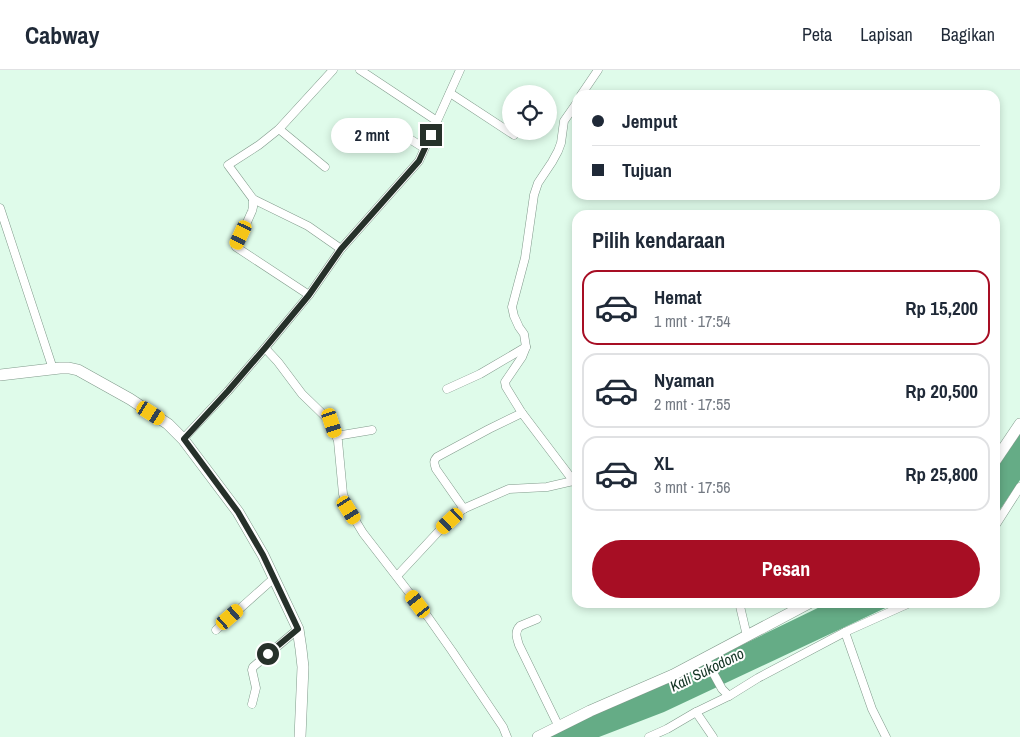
<!DOCTYPE html>
<html lang="id">
<head>
<meta charset="utf-8">
<style>
	body { margin:0; font-family:"Archivo Narrow",sans-serif; background:#f2f2f3; color:#1f2937; height:100vh; display:flex; flex-direction:column; font-size:19px; white-space:nowrap }
	* { box-sizing:border-box; margin:0 }
	p { font-size:16px; color:#747a83 }
	.icon { flex:none; width:28px; height:28px; fill:none; stroke:currentColor; stroke-width:2; stroke-linecap:round; stroke-linejoin:round }
	.map { position:relative; flex:1; overflow:hidden }
	.drawer { position:absolute; left:572px; top:140px; width:428px; height:398px; display:flex; flex-direction:column; background:#fff; border-radius:15px; box-shadow:0 2px 8px #0003 }
	.drawer>* { flex:none }
	.guide { position:absolute; left:572px; top:20px; width:428px; height:110px; border-radius:15px; box-shadow:0 2px 8px #0003; display:grid; align-content:center; height:110px; padding:0 20px; background:#fff }
	.buttons { position:absolute; left:502px; top:15px; display:grid; gap:10px }
	.buttons a { display:grid; place-items:center; width:55px; height:55px; border-radius:50%; background:#fff; box-shadow:0 2px 8px #0003; font-size:25px }
	.end { position:absolute; width:22px; height:22px; margin:-11px; border:6px solid #26312a; background:#fff; box-shadow:0 0 0 2px #fff }
	.from { border-radius:50% }
	.bubble { position:absolute; height:35px; border-radius:18px; background:#fff; box-shadow:0 2px 8px #0003; font-size:16px; font-weight:800; line-height:35px; text-align:center }
	.car { position:absolute; width:15px; height:30px; margin:-15px -8px; border-radius:6px; box-shadow:0 0 4px 1px #0007; background:linear-gradient(#f5c518 24%,#345 0 40%,#f5c518 0 76%,#345 0 86%,#f5c518 0) }
	.guide b { display:flex; align-items:center; gap:18px; height:48px; font-size:19px }
	.guide b+b { border-top:1px solid #e0e1e3 }
	.guide i { width:12px; height:12px; background:#1f2937 }
	ul { padding:0; list-style:none }
	li { display:flex; align-items:center; gap:15px; height:75px; margin:0 10px 8px; padding:0 10px; border:2px solid #e0e1e3; border-radius:15px }
	li div { flex:1 }
	li b { display:block; font-size:19px }
	li em { font-style:normal; font-weight:800 }
	li.on { border-color:#a70e24 }
	li>.icon { width:45px; height:45px; stroke-width:1.5 }
	h2 { padding:0 20px; font-size:22px; line-height:60px }
	.action { display:flex; gap:10px; margin-top:auto; padding:10px 20px }
	.action a { flex:1; height:58px; border-radius:30px; background:#a70e24; color:#fff; font-size:20px; font-weight:800; line-height:58px; text-align:center }
	header { display:flex; align-items:center; gap:30px; box-sizing:border-box; height:70px; padding:0 25px; background:#fff; border-bottom:1px solid #e0e1e3 }
	header strong { font-size:24px }
	nav { display:flex; gap:28px; margin-inline-start:auto; font-size:18px }
	.map>svg:first-child { display:block }
	.water { fill:#65ac86 }
	.lines { fill:none; stroke-linecap:round; stroke-linejoin:round }
	.street-casing { stroke:#809a8b; stroke-width:9 }
	.secondary-casing { stroke:#809a8b; stroke-width:12 }
	.street { stroke:#fff; stroke-width:8 }
	.secondary { stroke:#fff; stroke-width:11 }
	.route { stroke:#26312a; stroke-width:6 }
	.labels { text-anchor:middle; stroke-width:4; stroke-linejoin:round; paint-order:stroke }
	.water-label { font-size:15px; font-style:italic; fill:#133323; stroke:#fff }
</style>
</head>
<body>
<header>
<strong>Cabway</strong>
<nav><a>Peta</a><a>Lapisan</a><a>Bagikan</a></nav>
</header>
<div class="map">
<svg width="1020" height="667" viewBox="0 0 1020 667">
	<rect width="100%" height="100%" fill="#dffbea"/>
	<!-- water -->
	<g class="water">
		<path d="M1020,361V410L995,447V398Z"/>
		<path d="M828,533H896L664,642L599,667H542L678,606Z"/>
	</g>
	<g class="lines">
		<defs>
			<g id="street">
				<path d="M333,0L279,59L259,75L228,95L253,129L308,156L341,179"/>
				<path d="M360,0L437,51"/>
				<path d="M450,23L514,65"/>
				<path d="M581,25L598,0"/>
				<path d="M578,31L564,51L561,73L558,81L552,92L538,113L534,125L525,188L512,237L514,246L519,257L524,264L526,277L522,287L505,312L506,317L522,343L578,417"/>
				<path d="M386,54L424,78"/>
				<path d="M279,59L325,97"/>
				<path d="M253,129V137L252,141L236,177L309,225"/>
				<path d="M0,138L53,299"/>
				<path d="M265,278L278,292L302,324L332,353L338,371L343,424L349,440L363,463L428,547L452,581L503,657L507,667"/>
				<path d="M447,319L480,304L526,277"/>
				<path d="M336,366L372,360"/>
				<path d="M183,369L228,321L265,278L309,225L341,179L419,91L460,0"/>
				<path d="M464,439L436,399C434,393 433,391 437,387L489,359L522,343"/>
				<path d="M995,456L1020,417"/>
				<path d="M397,506L438,462L463,439L509,419L547,417L573,411"/>
				<path d="M739,532L747,566"/>
				<path d="M537,549L520,556C514,562 517,568 519,575L559,657"/>
				<path d="M216,560L273,509"/>
				<path d="M845,562L872,639L886,667"/>
				<path d="M705,588L722,619L729,626"/>
				<path d="M252,634L256,618L252,600L253,597L298,559"/>
				<path d="M696,642L713,667"/>
				<path d="M649,667L667,659L696,642L729,626L758,608L845,562L912,532"/>
			</g>
			<g id="secondary">
				<path d="M0,305L60,298H69L78,300L130,329L168,354L183,369L238,442L263,485L298,559L301,579L303,597L300,667"/>
				<path d="M995,391L1020,354"/>
				<path d="M538,667L590,641L673,605L811,532"/>
			</g>
		</defs>
		<!-- street casing -->
		<use href="#street" class="street-casing"/>
		<!-- secondary casing -->
		<use href="#secondary" class="secondary-casing"/>
		<!-- street -->
		<use href="#street" class="street"/>
		<!-- secondary -->
		<use href="#secondary" class="secondary"/>
	</g>
	<g class="lines">
		<!-- route -->
		<path class="route" d="M268,584L298,559L263,485L238,442L184,369L228,321L265,278L309,225L341,179L419,91L431,65"/>
	</g>
	<g class="labels">
		<!-- water labels -->
		<g class="water-label">
			<text transform="translate(707 600) rotate(-26)" y="5">Kali Sukodono</text>
		</g>
	</g>
</svg>
<div class="buttons">
<a><svg class="icon" aria-label="locate" viewBox="0 0 24 24"><circle cx="12" cy="12" r="6"/><path d="M12 2v4M12 18v4M2 12h4M18 12h4"/></svg></a>
</div>
<i class="end from" style="left:268px;top:584px"></i>
<i class="end" style="left:431px;top:65px"></i>
<div class="bubble" style="left:331px;top:48px;width:82px">2 mnt</div>
<i class="car" style="left:241px;top:165px;rotate:205deg"></i>
<i class="car" style="left:151px;top:343px;rotate:122deg"></i>
<i class="car" style="left:332px;top:353px;rotate:162deg"></i>
<i class="car" style="left:349px;top:440px;rotate:148deg"></i>
<i class="car" style="left:450px;top:451px;rotate:227deg"></i>
<i class="car" style="left:418px;top:534px;rotate:323deg"></i>
<i class="car" style="left:230px;top:547px;rotate:49deg"></i>
<div class="guide">
<b><i class="from"></i>Jemput</b>
<b><i></i>Tujuan</b>
</div>
<section class="drawer">
<h2>Pilih kendaraan</h2>
<ul>
<li class="on"><svg class="icon" aria-label="car" viewBox="0 0 24 24"><path d="M5 17H2v-5l4-1 3-4h7l3 4 3 1v5h-3M9 17h6M6 11h13"/><circle cx="7" cy="17" r="2"/><circle cx="17" cy="17" r="2"/></svg><div><b>Hemat</b><p>1 mnt · 17:54</p></div><em>Rp 15,200</em></li>
<li><svg class="icon" aria-label="car" viewBox="0 0 24 24"><path d="M5 17H2v-5l4-1 3-4h7l3 4 3 1v5h-3M9 17h6M6 11h13"/><circle cx="7" cy="17" r="2"/><circle cx="17" cy="17" r="2"/></svg><div><b>Nyaman</b><p>2 mnt · 17:55</p></div><em>Rp 20,500</em></li>
<li><svg class="icon" aria-label="car" viewBox="0 0 24 24"><path d="M5 17H2v-5l4-1 3-4h7l3 4 3 1v5h-3M9 17h6M6 11h13"/><circle cx="7" cy="17" r="2"/><circle cx="17" cy="17" r="2"/></svg><div><b>XL</b><p>3 mnt · 17:56</p></div><em>Rp 25,800</em></li>
</ul>
<div class="action"><a>Pesan</a></div>
</section>
</div>
</body>
</html>
